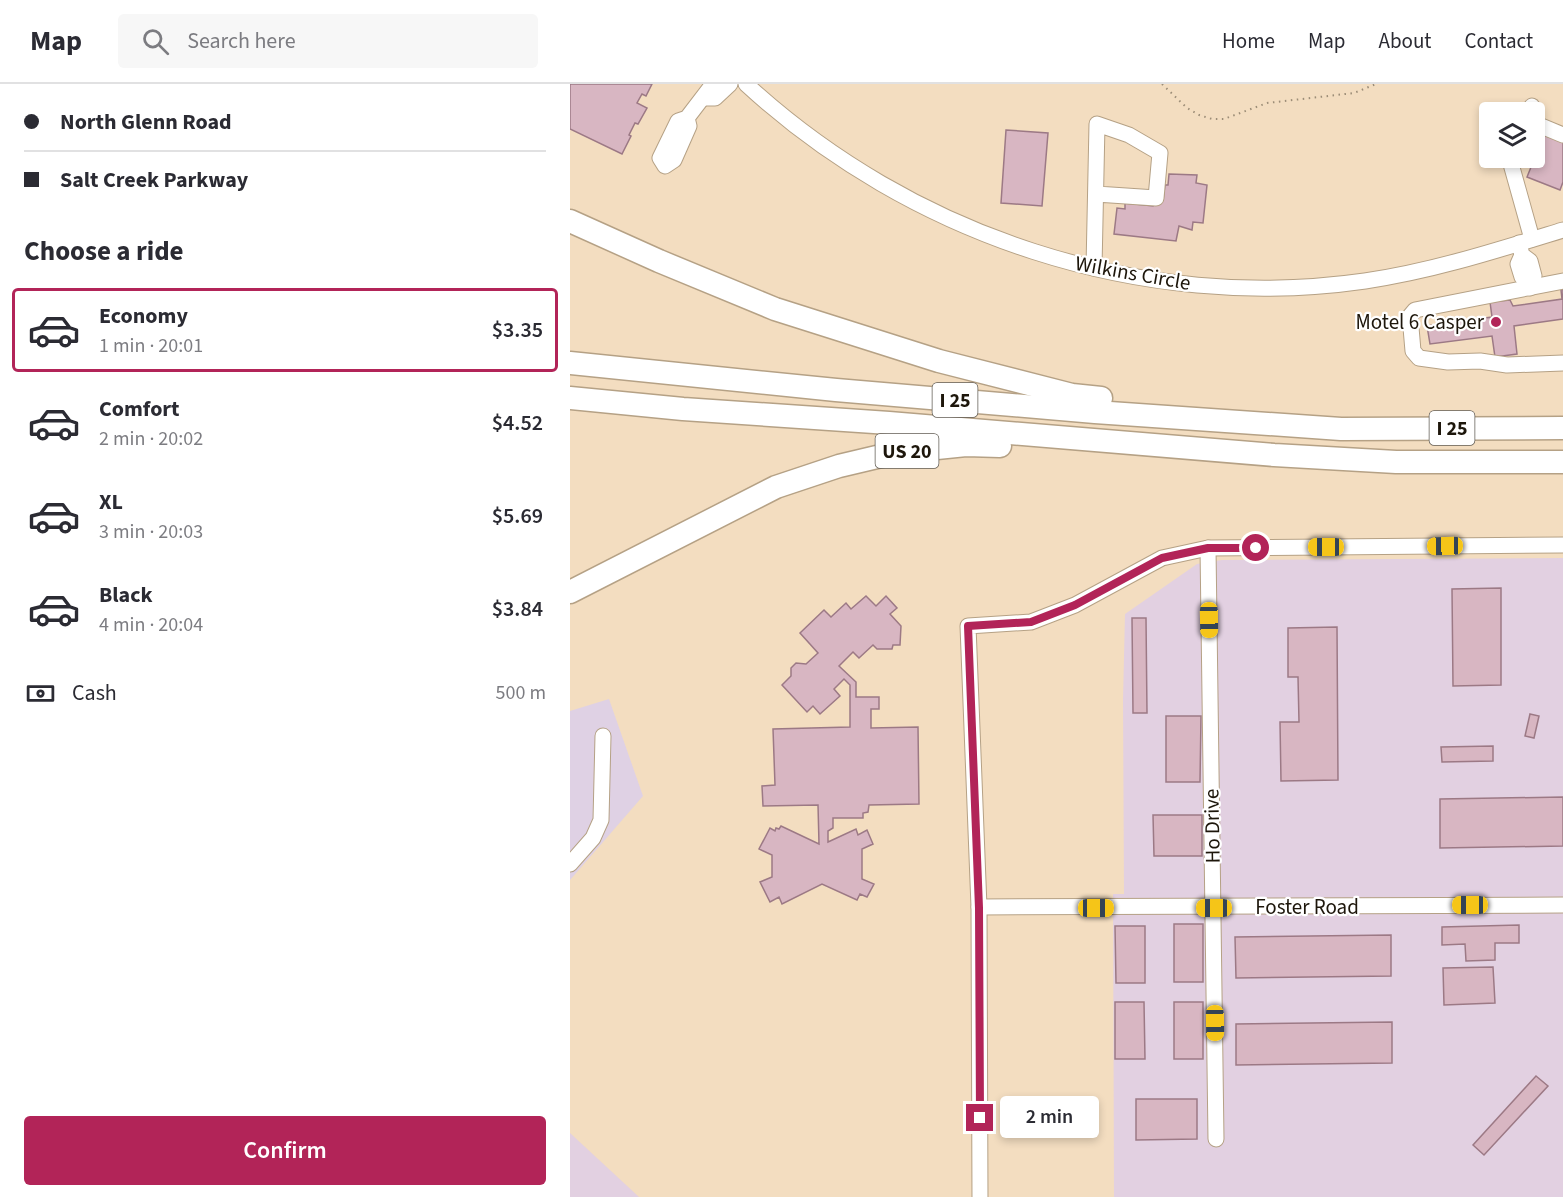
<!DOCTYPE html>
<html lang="en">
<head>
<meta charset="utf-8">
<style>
	body { margin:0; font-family:"Source Sans 3",sans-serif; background:#f7f7f7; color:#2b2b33; height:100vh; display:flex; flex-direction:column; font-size:22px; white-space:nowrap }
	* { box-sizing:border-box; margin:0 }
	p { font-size:20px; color:#7c7c81 }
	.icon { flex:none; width:33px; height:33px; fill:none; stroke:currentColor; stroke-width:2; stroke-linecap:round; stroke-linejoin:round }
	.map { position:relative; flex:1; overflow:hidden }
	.sheet { display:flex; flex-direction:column; background:#fff; width:570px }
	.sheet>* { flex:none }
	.hud { display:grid; align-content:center; height:132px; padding:0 24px; background:#fff }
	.controls { position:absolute; left:909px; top:18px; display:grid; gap:12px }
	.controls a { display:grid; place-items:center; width:66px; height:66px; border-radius:6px; background:#fff; box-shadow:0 3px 9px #0003; font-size:30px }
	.end { position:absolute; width:27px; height:27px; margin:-14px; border:8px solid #b22458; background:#fff; box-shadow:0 0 0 3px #fff }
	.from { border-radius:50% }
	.bubble { position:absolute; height:42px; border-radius:6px; background:#fff; box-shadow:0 3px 9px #0003; font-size:20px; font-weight:600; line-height:42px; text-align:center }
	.car { position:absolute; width:18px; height:36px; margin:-18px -9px; border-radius:8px; box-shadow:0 0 4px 2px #0007; background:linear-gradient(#f5c518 24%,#345 0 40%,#f5c518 0 76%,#345 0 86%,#f5c518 0) }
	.hud b { display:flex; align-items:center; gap:21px; height:57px; font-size:22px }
	.hud b+b { border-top:2px solid #e1e1e2 }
	.hud i { width:15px; height:15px; background:#2b2b33 }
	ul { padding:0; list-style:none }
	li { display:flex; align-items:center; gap:18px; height:84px; margin:0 12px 9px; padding:0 12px; border:3px solid transparent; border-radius:6px }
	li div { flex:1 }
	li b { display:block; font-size:22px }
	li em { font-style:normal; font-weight:600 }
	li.on { border-color:#b22458 }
	li>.icon { width:54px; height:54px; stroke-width:1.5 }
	h2 { padding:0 24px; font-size:27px; line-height:72px }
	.pay { display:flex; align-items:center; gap:15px; height:66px; padding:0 24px; font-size:22px }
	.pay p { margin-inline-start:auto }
	.button { display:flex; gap:12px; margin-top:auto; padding:12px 24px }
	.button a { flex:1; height:69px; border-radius:6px; background:#b22458; color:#fff; font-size:24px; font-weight:600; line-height:69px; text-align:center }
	header { display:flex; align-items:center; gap:36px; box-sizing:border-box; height:84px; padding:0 30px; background:#fff; border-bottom:2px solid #e1e1e2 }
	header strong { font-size:28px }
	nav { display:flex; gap:33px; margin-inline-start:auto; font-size:21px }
	.search { width:420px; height:54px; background:#f7f7f7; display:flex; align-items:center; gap:15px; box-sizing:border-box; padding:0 21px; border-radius:6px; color:#7c7c81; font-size:22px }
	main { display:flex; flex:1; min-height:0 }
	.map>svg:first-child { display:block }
	.commercial { fill:#dfd1e4 }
	.industrial { fill:#e2d0e1 }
	.building { fill:#d8b6c2; stroke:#9c7985; stroke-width:1.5 }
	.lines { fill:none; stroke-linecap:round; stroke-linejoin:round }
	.minor-casing { stroke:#b5a185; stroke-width:17 }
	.highway-casing { stroke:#b5a185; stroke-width:25 }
	.path { stroke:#9c8d77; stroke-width:2; stroke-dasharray:1.5 4.5; stroke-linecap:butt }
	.minor { stroke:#fff; stroke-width:15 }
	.highway { stroke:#fff; stroke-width:22 }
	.route { stroke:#b22458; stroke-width:8 }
	.poi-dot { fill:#b22458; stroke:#fff; stroke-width:2 }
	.labels { text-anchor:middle; stroke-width:4.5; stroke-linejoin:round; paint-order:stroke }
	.shield { fill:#fff; stroke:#615c54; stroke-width:1.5 }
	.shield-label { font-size:20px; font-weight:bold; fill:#1d160b }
	.street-label { font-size:21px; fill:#1d160b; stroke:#fff }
	.poi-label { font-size:21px; fill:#1d160b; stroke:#fff; text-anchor:end }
</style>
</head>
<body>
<header>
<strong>Map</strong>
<div class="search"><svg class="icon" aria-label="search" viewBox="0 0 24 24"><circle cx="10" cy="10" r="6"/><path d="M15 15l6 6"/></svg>Search here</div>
<nav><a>Home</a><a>Map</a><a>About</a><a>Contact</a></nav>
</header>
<main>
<section class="sheet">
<div class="hud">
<b><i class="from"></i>North Glenn Road</b>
<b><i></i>Salt Creek Parkway</b>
</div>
<h2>Choose a ride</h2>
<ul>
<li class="on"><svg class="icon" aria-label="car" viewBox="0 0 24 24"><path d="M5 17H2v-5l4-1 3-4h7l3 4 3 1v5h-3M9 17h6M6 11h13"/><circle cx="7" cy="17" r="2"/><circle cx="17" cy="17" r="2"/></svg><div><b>Economy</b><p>1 min · 20:01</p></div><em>$3.35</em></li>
<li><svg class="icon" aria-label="car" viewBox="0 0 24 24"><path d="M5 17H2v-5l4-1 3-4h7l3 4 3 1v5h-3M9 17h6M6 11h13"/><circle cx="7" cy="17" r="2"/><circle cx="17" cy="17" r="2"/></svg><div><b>Comfort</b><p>2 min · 20:02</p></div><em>$4.52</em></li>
<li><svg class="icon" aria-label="car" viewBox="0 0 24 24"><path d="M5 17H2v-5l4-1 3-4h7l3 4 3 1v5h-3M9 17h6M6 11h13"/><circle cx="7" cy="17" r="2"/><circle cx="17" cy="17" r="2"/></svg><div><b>XL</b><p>3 min · 20:03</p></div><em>$5.69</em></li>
<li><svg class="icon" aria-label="car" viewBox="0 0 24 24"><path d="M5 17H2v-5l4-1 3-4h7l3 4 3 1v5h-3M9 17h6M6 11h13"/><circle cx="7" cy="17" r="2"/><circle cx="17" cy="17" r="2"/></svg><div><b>Black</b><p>4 min · 20:04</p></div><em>$3.84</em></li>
</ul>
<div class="pay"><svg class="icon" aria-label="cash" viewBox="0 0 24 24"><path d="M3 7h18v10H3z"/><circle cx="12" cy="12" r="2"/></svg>Cash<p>500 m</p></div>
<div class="button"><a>Confirm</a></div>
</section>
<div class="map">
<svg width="993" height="1113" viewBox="0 0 993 1113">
	<rect width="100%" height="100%" fill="#f3ddc0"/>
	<!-- commercial -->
	<path class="commercial" d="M39,615L73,712L0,796V627Z"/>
	<!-- industrial -->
	<g class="industrial">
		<path d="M993,474V1113H544L543,810H554L553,616L555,530L627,480L652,476Z"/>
		<path d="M0,1049L69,1113H0Z"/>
	</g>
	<!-- building -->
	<g class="building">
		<path d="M0,0H82L76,12L72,10L67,19L77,24L68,40L65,39L59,51L61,52L52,70L0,45Z"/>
		<path d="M436,46L478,49L472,122L431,119Z"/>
		<path d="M974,51L993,58V98L990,106L957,93Z"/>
		<path d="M599,90L627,91L626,99L637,101L633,139L623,138L622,146L609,142L606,157L544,150L547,124L555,125V119L583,122V119L589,115L593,116L595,101H598Z"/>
		<path d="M993,205V235L944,242L947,270L925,273L922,252L860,260L857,242L922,233L920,218L940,216L943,222L992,215L991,206Z"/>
		<path d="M931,504V601L883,602L882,505Z"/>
		<path d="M296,512L306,522L316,512L327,524L320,530L331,542L330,561H323L322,565H307L303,561L289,574L283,568L269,582L286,598V613H309V625H301V644L348,643L349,720L299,721L298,728L293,729V734H263V744L258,747V758L286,745L288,751L297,746L303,760L292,765V795L304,800L297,813L290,810L287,816L252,800L212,820L209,813L200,818L190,798L202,793V771L189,765L200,744L205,747L206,744L209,745L211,742L249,760L248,721L193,722L192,702L205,701L203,645L280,643V601L274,595L264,605L270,612L250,630L243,622L237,628L212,601L221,592V584L226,579L236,580L248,569L230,549L254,526L261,533L276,519L281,525Z"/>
		<path d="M562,534H576L577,629H563Z"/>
		<path d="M767,543L768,696L711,697L710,638H729L728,593H718V544Z"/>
		<path d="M960,630L969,632L964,654L955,652Z"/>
		<path d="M596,632H631L630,698H596Z"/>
		<path d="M923,662V677L872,678L871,663Z"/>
		<path d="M993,713V762L870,764V715Z"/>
		<path d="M583,731H632V772H584Z"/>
		<rect x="604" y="840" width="29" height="58"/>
		<path d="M949,841V859H925V876L896,877L895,860L872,861V843Z"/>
		<path d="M545,842H575V899H546Z"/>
		<path d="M821,851V892L666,894L665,853Z"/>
		<path d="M923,883L925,919L874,921L873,884Z"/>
		<path d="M545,918H574L575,975H545Z"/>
		<rect x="604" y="918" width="29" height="57"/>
		<path d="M822,938V979L666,981V940Z"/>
		<path d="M966,992L978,1002L914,1071L903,1061Z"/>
		<path d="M566,1015H627V1055L566,1056Z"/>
	</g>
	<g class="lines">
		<defs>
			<g id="minor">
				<path d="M176,0C341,152 572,229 795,197C863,187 928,166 993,146"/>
				<path d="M134,14H145L160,0"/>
				<path d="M960,28L962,22"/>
				<path d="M117,34L119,42L104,76L95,82L90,74L108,37L117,34L143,0"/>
				<path d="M964,39L993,51"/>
				<path d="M942,74L941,80L962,155"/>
				<path d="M949,159L952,171L960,177L964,192L959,199L960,204"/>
				<path d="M952,171L948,180L952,193L959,199"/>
				<path d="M524,184L527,40L559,51L590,69L586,114L526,110"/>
				<path d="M993,197L845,226L840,232L843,267L849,274L878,278L910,277L937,281L993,279"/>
				<path d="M638,464L646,1055"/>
				<path d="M0,780L23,754L31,736L33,652"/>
				<path d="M409,823L993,821"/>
				<path d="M410,1113L409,823L398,542L461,538L505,521L592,474L638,464L993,461"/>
			</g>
			<g id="highway">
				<path d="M0,137L89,177L205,225L369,277L502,311L531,314"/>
				<path d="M0,279L266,306L525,328L771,345L993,344"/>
				<path d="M0,314L113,325L319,339L704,371L826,378H993"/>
				<path d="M0,508L206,403L269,382L328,368L396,361L430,362"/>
			</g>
		</defs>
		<!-- minor casing -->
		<use href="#minor" class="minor-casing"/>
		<!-- highway casing -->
		<use href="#highway" class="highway-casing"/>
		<!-- path -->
		<path class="path" d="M592,0L617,24L629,31L642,35H654L697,19L784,9L806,0"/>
		<!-- minor -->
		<use href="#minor" class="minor"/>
		<!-- highway -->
		<use href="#highway" class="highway"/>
	</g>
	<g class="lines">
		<!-- route -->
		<path class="route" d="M410,1034L409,824L398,542L461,538L505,521L592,474L638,464H686"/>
	</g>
	<!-- markers -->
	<circle class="poi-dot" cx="926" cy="238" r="6"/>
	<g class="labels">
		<!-- shield labels -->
		<g class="shield">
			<rect x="362.5" y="299" width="45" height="34" rx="4.5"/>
			<rect x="859.5" y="327" width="45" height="34" rx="4.5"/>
			<rect x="305.5" y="350" width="63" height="34" rx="4.5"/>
		</g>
		<g class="shield-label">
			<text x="385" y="323">I 25</text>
			<text x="882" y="351">I 25</text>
			<text x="337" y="374">US 20</text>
		</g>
		<!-- street labels -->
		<g class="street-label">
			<text transform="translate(563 189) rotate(10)" y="7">Wilkins Circle</text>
			<text transform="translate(642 742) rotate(-91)" y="7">Ho Drive</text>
			<text x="737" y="830">Foster Road</text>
		</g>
		<!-- poi labels -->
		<g class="poi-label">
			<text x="914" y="245">Motel 6 Casper</text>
		</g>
	</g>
</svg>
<div class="controls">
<a><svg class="icon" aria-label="layers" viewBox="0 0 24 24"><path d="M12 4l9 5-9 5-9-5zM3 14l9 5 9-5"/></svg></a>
</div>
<i class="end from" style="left:686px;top:464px"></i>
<i class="end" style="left:410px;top:1034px"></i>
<div class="bubble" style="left:430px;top:1012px;width:99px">2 min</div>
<i class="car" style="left:875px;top:462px;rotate:269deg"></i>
<i class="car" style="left:756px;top:463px;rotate:270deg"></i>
<i class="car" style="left:639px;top:536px;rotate:179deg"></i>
<i class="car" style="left:900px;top:821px;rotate:270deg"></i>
<i class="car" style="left:526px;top:824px;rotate:90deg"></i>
<i class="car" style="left:644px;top:824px;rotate:270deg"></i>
<i class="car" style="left:645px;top:939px;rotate:179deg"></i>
</div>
</main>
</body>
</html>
